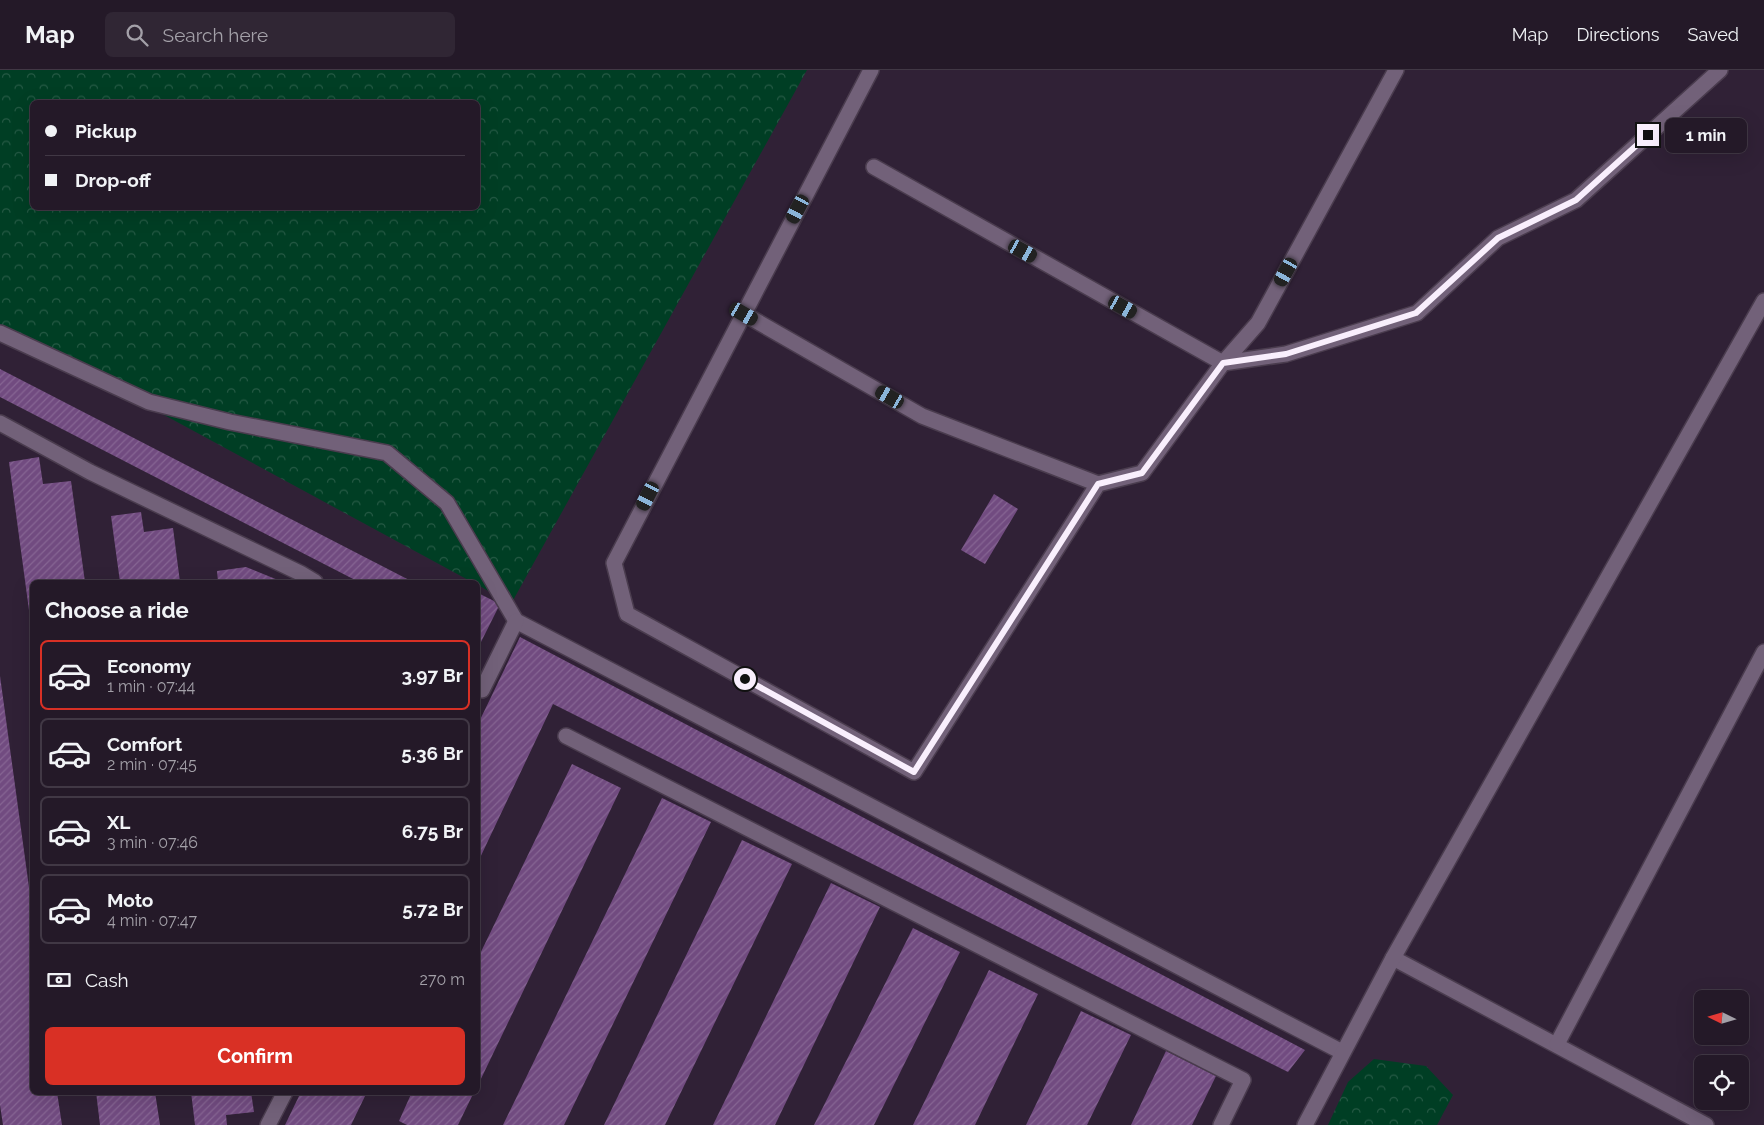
<!DOCTYPE html>
<html lang="en">
<head>
<meta charset="utf-8">
<style>
	body { margin:0; font-family:Raleway,sans-serif; background:#302634; color:#f1f3f6; height:100vh; display:flex; flex-direction:column; font-size:19px; white-space:nowrap }
	* { box-sizing:border-box; margin:0 }
	p { font-size:16px; color:#a3a0a8 }
	.icon { flex:none; width:28px; height:28px; fill:none; stroke:currentColor; stroke-width:2; stroke-linecap:round; stroke-linejoin:round }
	.map { position:relative; flex:1; overflow:hidden }
	.details { position:absolute; left:30px; top:510px; width:450px; height:515px; display:flex; flex-direction:column; background:#241928; border-radius:8px; box-shadow:0 5px 20px #0002,0 0 0 1px #413845 }
	.details>* { flex:none }
	.guide { position:absolute; left:30px; top:30px; width:450px; height:110px; border-radius:8px; box-shadow:0 5px 20px #0002,0 0 0 1px #413845; display:grid; align-content:center; height:110px; padding:0 15px; background:#241928 }
	.needle { width:32px; rotate:275deg }
	.controls { position:absolute; left:1694px; top:920px; display:grid; gap:10px }
	.controls a { display:grid; place-items:center; width:55px; height:55px; border-radius:8px; background:#241928; box-shadow:0 5px 20px #0002,0 0 0 1px #413845; font-size:25px }
	.end { position:absolute; width:22px; height:22px; margin:-11px; border:6px solid #f9effd; background:#111; box-shadow:0 0 0 2px #111 }
	.from { border-radius:50% }
	.bubble { position:absolute; height:35px; border-radius:8px; background:#241928; box-shadow:0 5px 20px #0002,0 0 0 1px #413845; font-size:16px; font-weight:700; line-height:35px; text-align:center }
	.car { position:absolute; width:15px; height:30px; margin:-15px -8px; border-radius:6px; box-shadow:0 0 4px 1px #0007; background:linear-gradient(#222 24%,#8ab4d8 0 40%,#222 0 76%,#8ab4d8 0 86%,#222 0) }
	.guide b { display:flex; align-items:center; gap:18px; height:48px; font-size:19px }
	.guide b+b { border-top:1px solid #413845 }
	.guide i { width:12px; height:12px; background:#f1f3f6 }
	ul { padding:0; list-style:none }
	li { display:flex; align-items:center; gap:15px; height:70px; margin:0 10px 8px; padding:0 5px; border:2px solid #413845; border-radius:8px }
	li div { flex:1 }
	li b { display:block; font-size:19px }
	li em { font-style:normal; font-weight:700 }
	li.active { border-color:#d93025 }
	li>.icon { width:45px; height:45px; stroke-width:1.5 }
	h2 { padding:0 15px; font-size:22px; line-height:60px }
	.pay { display:flex; align-items:center; gap:12px; height:55px; padding:0 15px; font-size:19px }
	.pay p { margin-inline-start:auto }
	.action { display:flex; gap:10px; margin-top:auto; padding:10px 15px }
	.action a { flex:1; height:58px; border-radius:8px; background:#d93025; color:#fff; font-size:20px; font-weight:700; line-height:58px; text-align:center }
	header { display:flex; align-items:center; gap:30px; box-sizing:border-box; height:70px; padding:0 25px; background:#241928; border-bottom:1px solid #413845 }
	header strong { font-size:24px }
	nav { display:flex; gap:28px; margin-inline-start:auto; font-size:18px }
	.search { width:350px; height:45px; background:#302634; display:flex; align-items:center; gap:12px; box-sizing:border-box; padding:0 18px; border-radius:8px; color:#a3a0a8; font-size:19px }
	.map>svg:first-child { display:block }
	.forest { fill:url(#forest-crowns); fill-rule:evenodd }
	.building { fill:url(#building-hatch) }
	.lines { fill:none; stroke-linecap:round; stroke-linejoin:round }
	.lane-casing { stroke:#4a3c4e; stroke-width:18 }
	.lane { stroke:#726179; stroke-width:15 }
	.route { stroke:#f9effd; stroke-width:6 }
</style>
</head>
<body>
<header>
<strong>Map</strong>
<div class="search"><svg class="icon" aria-label="search" viewBox="0 0 24 24"><circle cx="10" cy="10" r="6"/><path d="M15 15l6 6"/></svg>Search here</div>
<nav><a>Map</a><a>Directions</a><a>Saved</a></nav>
</header>
<div class="map">
<svg width="1764" height="1055" viewBox="0 0 1764 1055">
	<defs>
		<pattern id="forest-crowns" width="20" height="18" patternUnits="userSpaceOnUse" patternTransform="scale(1.25)"><rect width="20" height="18" fill="#003e24"/><path d="M2 6a3 3 0 1 1 6 0M12 15a3 3 0 1 1 6 0" fill="none" stroke="#265a45"/></pattern>
		<pattern id="building-hatch" width="6" height="6" patternUnits="userSpaceOnUse" patternTransform="scale(1.25)"><rect width="6" height="6" fill="#714b80"/><path d="M-1 1l2-2M0 6l6-6M5 7l2-2" fill="none" stroke="#866593"/></pattern>
	</defs>
	<rect width="100%" height="100%" fill="#302136"/>
	<!-- forest -->
	<g class="forest">
		<path d="M0,0H807L511,534L478,515V512H472L0,256ZM32,32H478V138H32Z"/>
		<path d="M1374,989L1426,996L1453,1025L1437,1055H1328L1348,1012Z"/>
	</g>
	<!-- building -->
	<g class="building">
		<path d="M0,299L413,512H359L0,327Z"/>
		<path d="M39,387L43,414L71,411L85,512H32L31,555L9,392Z"/>
		<path d="M994,424L1018,439L985,494L961,480Z"/>
		<path d="M141,442L144,462L173,458L180,512H120L111,446Z"/>
		<path d="M246,497L278,510L279,512H218L217,501Z"/>
		<path d="M478,523L500,534L478,578Z"/>
		<path d="M520,567L1305,980L1288,1002L553,634L478,792V654Z"/>
		<path d="M0,606L32,839V1022H57L62,1055H3L0,1035Z"/>
		<path d="M572,694L621,718L478,1015V888Z"/>
		<path d="M662,728L711,752L564,1055H503Z"/>
		<path d="M742,770L792,794L665,1055H604Z"/>
		<path d="M831,813L880,837L775,1055H713Z"/>
		<path d="M913,858L960,882L874,1055H814Z"/>
		<path d="M989,900L1038,924L975,1055H913Z"/>
		<path d="M1081,941L1131,965L1087,1055H1026Z"/>
		<path d="M1166,981L1216,1006L1192,1055H1131Z"/>
		<path d="M96,1022H155L160,1055H100Z"/>
		<path d="M191,1022H251L254,1042L226,1045L227,1055H195Z"/>
		<path d="M301,1022H367L351,1055H285Z"/>
		<path d="M412,1022H474L458,1055H407L399,1051Z"/>
	</g>
	<g class="lines">
		<defs>
			<g id="lane">
				<path d="M871,0L614,493L627,544L914,702L1098,414L1142,403L1223,293L1286,284L1417,243L1498,168L1576,130L1720,0"/>
				<path d="M874,97L1223,293L1258,253L1396,0"/>
				<path d="M744,244L922,346L1098,414"/>
				<path d="M0,263L149,332L230,352L387,383L447,433L516,551L1342,982"/>
				<path d="M0,353L90,402L300,503L315,512"/>
				<path d="M482,620L516,551"/>
				<path d="M566,666L1243,1010L1221,1055"/>
				<path d="M1393,888L1706,1055"/>
				<path d="M1557,974L1764,582"/>
				<path d="M268,1055L285,1022"/>
				<path d="M1305,1055L1393,888L1764,231"/>
			</g>
		</defs>
		<!-- lane casing -->
		<use href="#lane" class="lane-casing"/>
		<!-- lane -->
		<use href="#lane" class="lane"/>
	</g>
	<g class="lines">
		<!-- route -->
		<path class="route" d="M745,609L914,702L1098,414L1142,403L1223,293L1286,284L1416,243L1498,168L1576,130L1648,65"/>
	</g>
</svg>
<div class="controls">
<a><svg class="needle" viewBox="-14 -14 28 28"><path d="M0-13l5 13h-10z" fill="#e53935"/><path d="M0 13l5-13h-10z" fill="#a3a0a8"/></svg></a>
<a><svg class="icon" aria-label="locate" viewBox="0 0 24 24"><circle cx="12" cy="12" r="6"/><path d="M12 2v4M12 18v4M2 12h4M18 12h4"/></svg></a>
</div>
<i class="end from" style="left:745px;top:609px"></i>
<i class="end" style="left:1648px;top:65px"></i>
<div class="bubble" style="left:1665px;top:48px;width:82px">1 min</div>
<i class="car" style="left:798px;top:139px;rotate:208deg"></i>
<i class="car" style="left:1023px;top:181px;rotate:119deg"></i>
<i class="car" style="left:1286px;top:202px;rotate:209deg"></i>
<i class="car" style="left:1123px;top:237px;rotate:119deg"></i>
<i class="car" style="left:744px;top:244px;rotate:120deg"></i>
<i class="car" style="left:890px;top:327px;rotate:300deg"></i>
<i class="car" style="left:648px;top:426px;rotate:207deg"></i>
<div class="guide">
<b><i class="from"></i>Pickup</b>
<b><i></i>Drop-off</b>
</div>
<section class="details">
<h2>Choose a ride</h2>
<ul>
<li class="active"><svg class="icon" aria-label="car" viewBox="0 0 24 24"><path d="M5 17H2v-5l4-1 3-4h7l3 4 3 1v5h-3M9 17h6M6 11h13"/><circle cx="7" cy="17" r="2"/><circle cx="17" cy="17" r="2"/></svg><div><b>Economy</b><p>1 min · 07:44</p></div><em>3.97 Br</em></li>
<li><svg class="icon" aria-label="car" viewBox="0 0 24 24"><path d="M5 17H2v-5l4-1 3-4h7l3 4 3 1v5h-3M9 17h6M6 11h13"/><circle cx="7" cy="17" r="2"/><circle cx="17" cy="17" r="2"/></svg><div><b>Comfort</b><p>2 min · 07:45</p></div><em>5.36 Br</em></li>
<li><svg class="icon" aria-label="car" viewBox="0 0 24 24"><path d="M5 17H2v-5l4-1 3-4h7l3 4 3 1v5h-3M9 17h6M6 11h13"/><circle cx="7" cy="17" r="2"/><circle cx="17" cy="17" r="2"/></svg><div><b>XL</b><p>3 min · 07:46</p></div><em>6.75 Br</em></li>
<li><svg class="icon" aria-label="car" viewBox="0 0 24 24"><path d="M5 17H2v-5l4-1 3-4h7l3 4 3 1v5h-3M9 17h6M6 11h13"/><circle cx="7" cy="17" r="2"/><circle cx="17" cy="17" r="2"/></svg><div><b>Moto</b><p>4 min · 07:47</p></div><em>5.72 Br</em></li>
</ul>
<div class="pay"><svg class="icon" aria-label="cash" viewBox="0 0 24 24"><path d="M3 7h18v10H3z"/><circle cx="12" cy="12" r="2"/></svg>Cash<p>270 m</p></div>
<div class="action"><a>Confirm</a></div>
</section>
</div>
</body>
</html>
